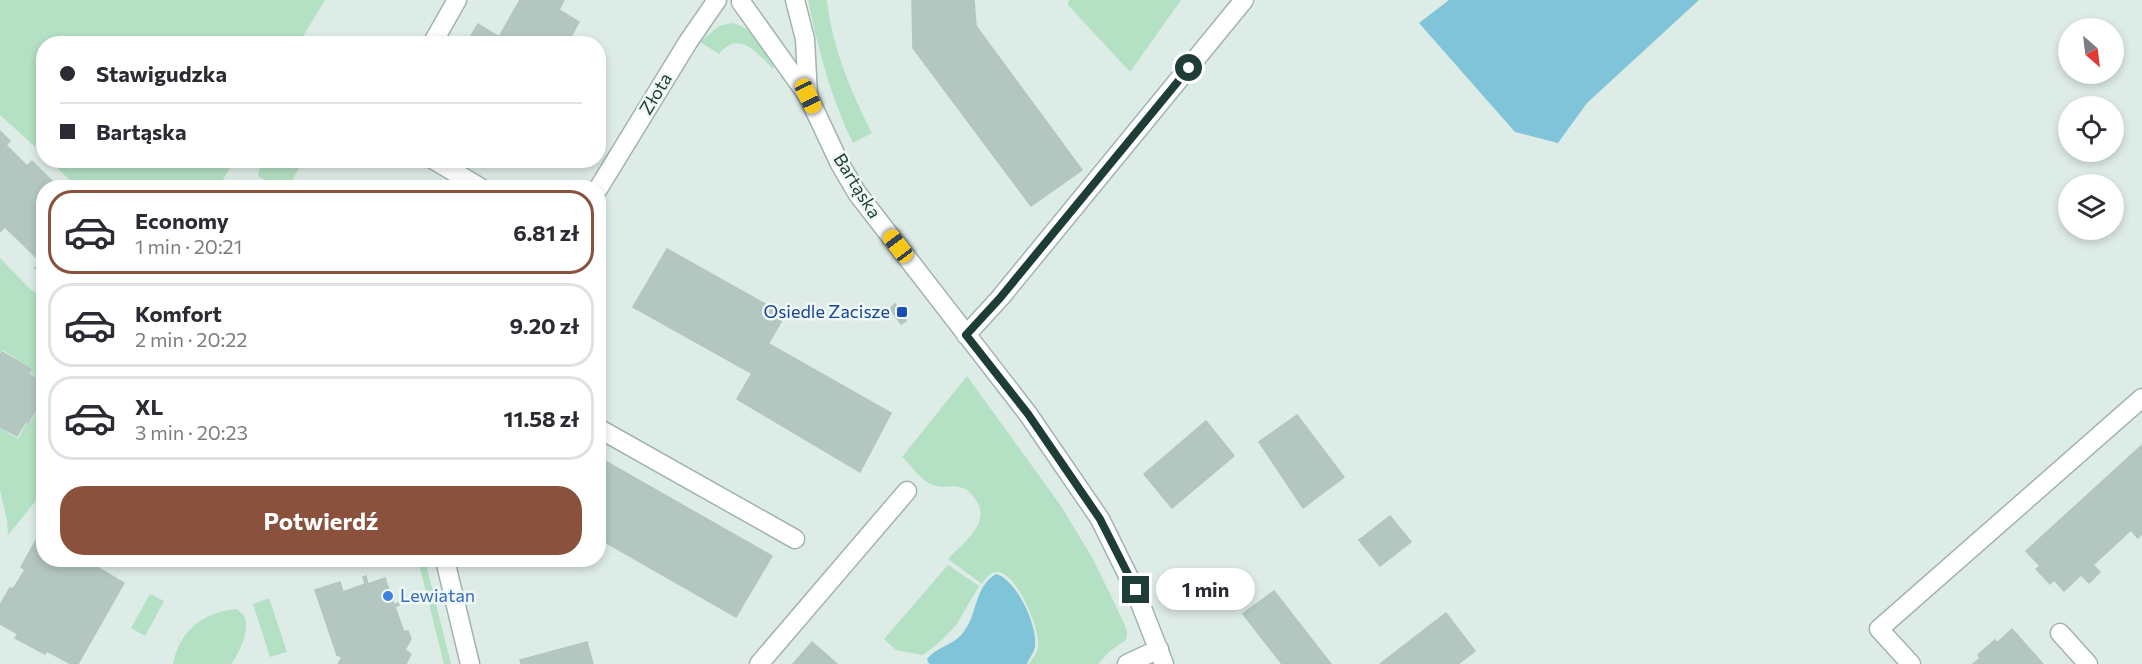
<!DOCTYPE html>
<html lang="pl">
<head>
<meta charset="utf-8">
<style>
	body { margin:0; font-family:Commissioner,sans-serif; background:#f7f7f7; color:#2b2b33; height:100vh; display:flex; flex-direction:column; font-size:22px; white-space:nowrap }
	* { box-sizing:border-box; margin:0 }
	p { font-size:20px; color:#7c7c81 }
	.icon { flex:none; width:33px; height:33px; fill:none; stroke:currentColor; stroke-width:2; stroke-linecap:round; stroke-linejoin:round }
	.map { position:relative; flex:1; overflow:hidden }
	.drawer { position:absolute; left:36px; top:180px; width:570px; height:387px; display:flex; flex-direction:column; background:#fff; border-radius:24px; box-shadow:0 3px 9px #0003 }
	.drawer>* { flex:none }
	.top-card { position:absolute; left:36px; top:36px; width:570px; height:132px; border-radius:24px; box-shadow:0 3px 9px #0003; display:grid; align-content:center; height:132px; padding:0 24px; background:#fff }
	.needle { width:39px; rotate:152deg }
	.controls { position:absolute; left:2058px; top:18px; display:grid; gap:12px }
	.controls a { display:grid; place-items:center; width:66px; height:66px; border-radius:50%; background:#fff; box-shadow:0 3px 9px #0003; font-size:30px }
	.end { position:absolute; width:27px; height:27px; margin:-14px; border:8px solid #1e3d37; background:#fff; box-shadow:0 0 0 3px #fff }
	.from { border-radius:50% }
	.bubble { position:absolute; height:42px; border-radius:21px; background:#fff; box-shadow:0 3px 9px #0003; font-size:20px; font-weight:700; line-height:42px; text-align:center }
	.car { position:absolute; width:18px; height:36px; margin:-18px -9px; border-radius:8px; box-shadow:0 0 4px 2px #0007; background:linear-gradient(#f5c518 24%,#345 0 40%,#f5c518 0 76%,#345 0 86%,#f5c518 0) }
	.top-card b { display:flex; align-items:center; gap:21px; height:57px; font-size:22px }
	.top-card b+b { border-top:2px solid #e1e1e2 }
	.top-card i { width:15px; height:15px; background:#2b2b33 }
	ul { padding:10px 0 0; list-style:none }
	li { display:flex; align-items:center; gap:18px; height:84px; margin:0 12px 9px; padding:0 12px; border:3px solid #e1e1e2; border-radius:24px }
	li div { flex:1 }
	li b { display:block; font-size:22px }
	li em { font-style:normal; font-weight:700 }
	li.active { border-color:#8a523d }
	li>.icon { width:54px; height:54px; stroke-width:1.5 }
	.action { display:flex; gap:12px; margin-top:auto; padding:12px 24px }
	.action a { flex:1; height:69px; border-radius:24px; background:#8a523d; color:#fff; font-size:24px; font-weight:700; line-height:69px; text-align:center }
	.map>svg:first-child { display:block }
	.green { fill:#b4e0c3 }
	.water { fill:#7fc4d8 }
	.building { fill:#b3c7c0; stroke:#b0c6be; stroke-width:1.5 }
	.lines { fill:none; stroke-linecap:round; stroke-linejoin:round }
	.service-casing { stroke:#a1b4af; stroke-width:21 }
	.minor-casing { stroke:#a1b4af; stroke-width:21 }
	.tertiary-casing { stroke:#a1b4af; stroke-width:21 }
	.service { stroke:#fff; stroke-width:18 }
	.minor { stroke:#fff; stroke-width:18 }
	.tertiary { stroke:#fff; stroke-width:18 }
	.route { stroke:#1e3d37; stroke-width:8 }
	.transit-dot { fill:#1a4fb4; stroke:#eff8f4; stroke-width:2 }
	.shop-dot { fill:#3f7fe0; stroke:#eff8f4; stroke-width:2 }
	.labels { text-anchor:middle; stroke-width:5; stroke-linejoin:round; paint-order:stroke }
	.street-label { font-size:18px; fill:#1e3d37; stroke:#eff8f4 }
	.transit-label { font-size:18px; fill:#164399; stroke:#eff8f4; text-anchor:end }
	.shop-label { font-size:18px; fill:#366cbe; stroke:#eff8f4; text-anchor:start }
</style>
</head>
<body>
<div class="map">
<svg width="2142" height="664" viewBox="0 0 2142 664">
	<rect width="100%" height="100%" fill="#deece7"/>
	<!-- green -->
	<g class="green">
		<path d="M0,0H325L299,43L44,44L43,154L0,115Z"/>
		<path d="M808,0H827C832,47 851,92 872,133L853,143C831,98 818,49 808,0Z"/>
		<path d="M1069,0H1181L1130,72L1068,5Z"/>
		<path d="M731,23C752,25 765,51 774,67L773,69C757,53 739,29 719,54L700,42L719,26Z"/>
		<path d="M50,161H234L218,188L77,187Z"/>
		<path d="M261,161V160L303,161L288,188L278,187L258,176Z"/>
		<path d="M0,258L31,290L43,297V382L30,373L32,369L3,350L0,353Z"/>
		<path d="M967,376L1061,506L1093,559L1124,623L1127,632L1126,640L1110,651L1098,664H1029C1032,659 1037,653 1038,647C1041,630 1016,570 996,572C989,573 985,579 982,584L948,559C963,543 993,522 975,499C972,495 970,491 965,489C955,484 943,489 933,485C921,481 911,465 902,457Z"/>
		<path d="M43,392V492L8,535L7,520L0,490V428L18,439L27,422L29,424L42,402L39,399Z"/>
		<path d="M418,560H425L451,664H444Z"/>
		<path d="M948,565L979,586L956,625L942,640L923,655L896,650L884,639Z"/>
		<path d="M150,594L164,601L145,636L131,628Z"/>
		<path d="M269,598L287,652L270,657L253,604Z"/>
		<path d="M237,609C239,612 242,613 244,616C251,629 239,654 231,664H173C180,630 203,612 237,609Z"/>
	</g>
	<!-- water -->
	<g class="water">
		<path d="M1449,0H1699L1587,103L1558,143L1515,132L1419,23Z"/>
		<path d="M996,574C1017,580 1038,626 1035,647C1034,653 1029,658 1027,664H929L927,659C936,647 952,646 962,634C978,616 973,588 996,574Z"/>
	</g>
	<!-- building -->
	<g class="building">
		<path d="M520,0H564L559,10L579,22L567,44H466L478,24L499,37Z"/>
		<path d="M912,0H974L976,26L1082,170L1031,206L913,48Z"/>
		<path d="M0,131L10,141L6,145L27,166L32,161L57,186L55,188H44V276L35,268L41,262L5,227L0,232Z"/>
		<path d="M667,249L785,315L751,373L633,307Z"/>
		<path d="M895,304L906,321L901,324L890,309Z"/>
		<path d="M769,344L891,413L860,472L737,399Z"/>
		<path d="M2,352L31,369L28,374L44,383V390L37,400L40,402L28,423L26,421L17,436L0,427V355Z"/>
		<path d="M1297,415L1344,477L1303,508L1259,442Z"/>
		<path d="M1206,421L1234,456L1172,508L1144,474Z"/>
		<path d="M2142,445V534L2138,538L2131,530L2093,565L2100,572L2089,583L2081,575L2064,591L2054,580L2050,584L2036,569L2040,566L2026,551Z"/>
		<path d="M598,457L772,556L736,617L598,538Z"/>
		<path d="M1390,516L1411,542L1380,566L1359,540Z"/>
		<path d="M39,535L44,537V560H92L97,562L95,566L124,583L78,664H71L47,651L45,654L15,638L18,634L0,624V605L10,588L13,589L25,570L21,567Z"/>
		<path d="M366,576L368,584L385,578L394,605L398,603L399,605L395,607L404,632L408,631L411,639L405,650L411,654L406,664H338L342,657L337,655L315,590L340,582L343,592L365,584L363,577Z"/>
		<path d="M1274,591L1331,664H1282L1243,614Z"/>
		<path d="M1446,613L1475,651L1458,664H1380Z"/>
		<path d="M2012,629L2043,664H1973L1980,658L1978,655L1995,640L1997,643Z"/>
		<path d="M587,642L593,664H521L520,660Z"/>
		<path d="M812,642L837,664H793Z"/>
	</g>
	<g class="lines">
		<defs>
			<g id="service">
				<path d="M2060,633L2088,664"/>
				<path d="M759,664L907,491"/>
				<path d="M1127,664L1159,649"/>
				<path d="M1911,664L1879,629L2142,398"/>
			</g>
			<g id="minor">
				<path d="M432,44L457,0"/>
				<path d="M434,160L481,188"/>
				<path d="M598,189L688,42L717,0"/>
				<path d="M966,335L1000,298L1244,0"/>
				<path d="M598,428L795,539"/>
				<path d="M445,560L470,664"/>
			</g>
			<g id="tertiary">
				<path d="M795,0L805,39L808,96"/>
				<path d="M741,2L808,96L840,164L857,193L1028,414L1100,519L1135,590L1164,664"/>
			</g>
		</defs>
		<!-- service casing -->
		<use href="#service" class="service-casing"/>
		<!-- minor casing -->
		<use href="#minor" class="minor-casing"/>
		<!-- tertiary casing -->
		<use href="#tertiary" class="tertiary-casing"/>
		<!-- service -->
		<use href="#service" class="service"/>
		<!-- minor -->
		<use href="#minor" class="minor"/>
		<!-- tertiary -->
		<use href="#tertiary" class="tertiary"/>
	</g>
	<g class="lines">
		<!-- route -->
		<path class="route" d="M1136,590L1100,519L1028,414L966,335L1000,298L1189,68"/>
	</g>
	<!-- markers -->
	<rect class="transit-dot" x="896" y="306" width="12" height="12" rx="3"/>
	<circle class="shop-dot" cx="388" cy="596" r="6"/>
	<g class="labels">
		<!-- street labels -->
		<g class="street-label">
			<text transform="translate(656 94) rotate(-59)" y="6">Złota</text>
			<text transform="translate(857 186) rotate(58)" y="6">Bartąska</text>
		</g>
		<!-- transit labels -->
		<g class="transit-label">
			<text x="890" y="318">Osiedle Zacisze</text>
		</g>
		<!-- shop labels -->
		<g class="shop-label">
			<text x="400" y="602">Lewiatan</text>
		</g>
	</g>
</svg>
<div class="controls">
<a><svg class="needle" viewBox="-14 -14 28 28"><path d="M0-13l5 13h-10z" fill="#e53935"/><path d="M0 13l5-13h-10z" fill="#7c7c81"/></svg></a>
<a><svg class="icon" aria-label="locate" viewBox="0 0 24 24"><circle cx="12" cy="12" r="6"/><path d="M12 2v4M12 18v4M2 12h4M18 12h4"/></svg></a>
<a><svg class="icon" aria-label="layers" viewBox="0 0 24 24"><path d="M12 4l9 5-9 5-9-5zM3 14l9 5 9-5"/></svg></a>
</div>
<i class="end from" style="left:1189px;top:68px"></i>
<i class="end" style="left:1136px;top:590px"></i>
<div class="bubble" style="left:1156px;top:568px;width:99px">1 min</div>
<i class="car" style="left:808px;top:96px;rotate:155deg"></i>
<i class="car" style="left:898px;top:246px;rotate:323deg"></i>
<div class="top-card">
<b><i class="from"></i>Stawigudzka</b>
<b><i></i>Bartąska</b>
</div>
<section class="drawer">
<ul>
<li class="active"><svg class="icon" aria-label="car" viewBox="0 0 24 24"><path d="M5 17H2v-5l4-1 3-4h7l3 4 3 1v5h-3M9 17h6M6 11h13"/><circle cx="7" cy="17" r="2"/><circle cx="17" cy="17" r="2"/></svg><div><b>Economy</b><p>1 min · 20:21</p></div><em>6.81 zł</em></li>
<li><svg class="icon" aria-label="car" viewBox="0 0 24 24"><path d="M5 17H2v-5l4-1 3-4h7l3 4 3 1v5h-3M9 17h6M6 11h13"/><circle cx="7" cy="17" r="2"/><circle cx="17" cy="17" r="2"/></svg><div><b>Komfort</b><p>2 min · 20:22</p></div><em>9.20 zł</em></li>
<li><svg class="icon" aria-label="car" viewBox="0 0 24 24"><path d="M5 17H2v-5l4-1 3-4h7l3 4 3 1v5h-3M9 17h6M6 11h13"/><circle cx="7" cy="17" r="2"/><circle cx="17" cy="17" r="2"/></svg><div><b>XL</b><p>3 min · 20:23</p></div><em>11.58 zł</em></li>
</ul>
<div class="action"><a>Potwierdź</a></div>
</section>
</div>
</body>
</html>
